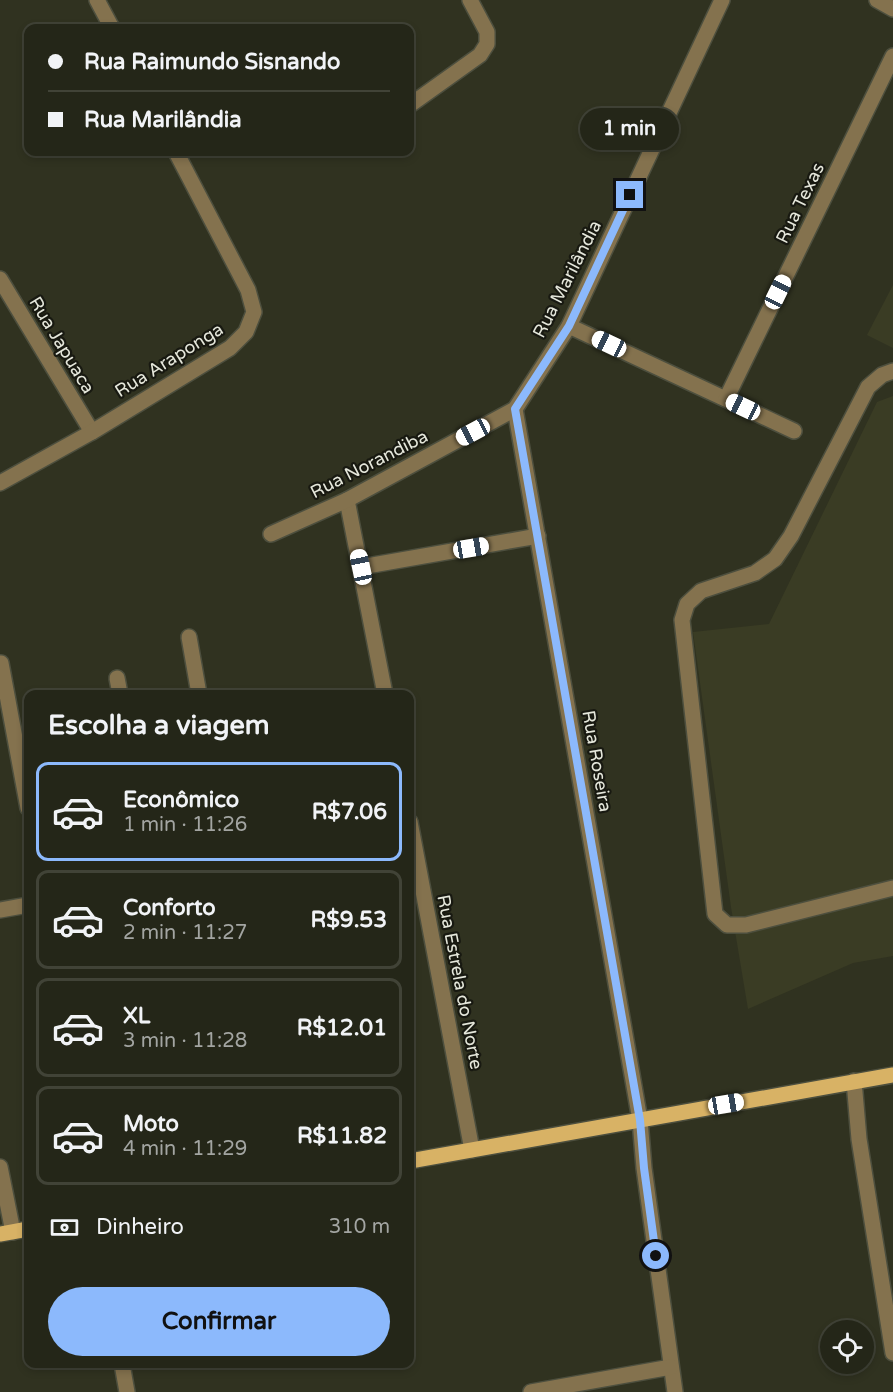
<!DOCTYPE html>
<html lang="pt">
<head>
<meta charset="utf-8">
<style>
	body { margin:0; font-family:"Varela Round",sans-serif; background:#303225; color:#f1f3f6; height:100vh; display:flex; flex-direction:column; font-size:22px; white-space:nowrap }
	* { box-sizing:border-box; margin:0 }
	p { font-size:20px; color:#a3a5a2 }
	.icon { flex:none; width:33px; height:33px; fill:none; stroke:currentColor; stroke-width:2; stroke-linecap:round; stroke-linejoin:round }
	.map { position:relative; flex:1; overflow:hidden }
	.side { position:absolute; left:24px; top:690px; width:390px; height:678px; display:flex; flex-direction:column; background:#242618; border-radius:12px; box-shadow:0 3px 9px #0003,0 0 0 2px #414337 }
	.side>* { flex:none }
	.top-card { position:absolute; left:24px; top:24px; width:390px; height:132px; border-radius:12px; box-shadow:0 3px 9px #0003,0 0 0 2px #414337; display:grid; align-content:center; height:132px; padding:0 24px; background:#242618 }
	.fabs { position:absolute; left:820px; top:1320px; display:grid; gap:12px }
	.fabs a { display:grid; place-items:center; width:54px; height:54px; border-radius:50%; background:#242618; box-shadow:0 3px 9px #0003,0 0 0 2px #414337; font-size:30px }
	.end { position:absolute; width:27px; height:27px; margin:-14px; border:8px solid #8cb9fc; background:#111; box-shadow:0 0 0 3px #111 }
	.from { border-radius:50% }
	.bubble { position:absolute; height:42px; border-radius:21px; background:#242618; box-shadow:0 3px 9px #0003,0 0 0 2px #414337; font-size:20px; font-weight:700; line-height:42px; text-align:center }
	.car { position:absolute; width:18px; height:36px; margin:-18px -9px; border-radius:8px; box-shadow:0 0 4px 2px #0007; background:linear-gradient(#fff 24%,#345 0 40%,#fff 0 76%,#345 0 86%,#fff 0) }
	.top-card b { display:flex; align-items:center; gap:21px; height:57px; font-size:22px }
	.top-card b+b { border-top:2px solid #414337 }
	.top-card i { width:15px; height:15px; background:#f1f3f6 }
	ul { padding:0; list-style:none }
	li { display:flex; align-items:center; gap:18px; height:99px; margin:0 12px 9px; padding:0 12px; border:3px solid #414337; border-radius:12px }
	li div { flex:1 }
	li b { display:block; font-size:22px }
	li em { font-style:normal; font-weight:700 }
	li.selected { border-color:#8cb9fc }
	li>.icon { width:54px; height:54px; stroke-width:1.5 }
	h2 { padding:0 24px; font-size:27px; line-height:72px }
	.pay { display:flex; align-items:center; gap:15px; height:66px; padding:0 24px; font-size:22px }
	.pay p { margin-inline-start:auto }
	.button { display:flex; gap:12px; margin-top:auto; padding:12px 24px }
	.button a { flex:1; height:69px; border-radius:36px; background:#8cb9fc; color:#111; font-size:24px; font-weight:700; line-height:69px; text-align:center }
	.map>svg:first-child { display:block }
	.built { fill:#3a3c24 }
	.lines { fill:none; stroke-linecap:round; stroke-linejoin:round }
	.minor-casing { stroke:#4d4f3e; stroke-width:18 }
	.major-casing { stroke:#4d4f3e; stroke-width:18 }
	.minor { stroke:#84724e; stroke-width:15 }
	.major { stroke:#d8b265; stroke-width:15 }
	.route { stroke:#8cb9fc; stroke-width:8 }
	.labels { text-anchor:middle; stroke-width:4.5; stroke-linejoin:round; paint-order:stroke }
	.street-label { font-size:18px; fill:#e5e7db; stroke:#181911 }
</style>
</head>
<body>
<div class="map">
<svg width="893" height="1392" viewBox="0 0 893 1392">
	<rect width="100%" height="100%" fill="#303220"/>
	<!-- built -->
	<g class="built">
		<path d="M893,285V348L867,335Z"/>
		<path d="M893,396V956L853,963L748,1009L731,907L693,632L769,624L877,402Z"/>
	</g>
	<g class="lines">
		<defs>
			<g id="minor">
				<path d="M97,0L112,28"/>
				<path d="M877,0L893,9"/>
				<path d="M410,105L480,55L487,44V32L470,0"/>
				<path d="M0,279L92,432"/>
				<path d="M569,326L794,431"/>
				<path d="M893,371L882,375L868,387L791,536L775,559L755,573L701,591L687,604L682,620L715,914L727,925H746L893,888"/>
				<path d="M726,399L893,56"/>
				<path d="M515,409L640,1120L644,1168L675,1392"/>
				<path d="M0,483L92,432L230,348L246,332L254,312L248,290L176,152"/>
				<path d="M347,500L385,694"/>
				<path d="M271,534L347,500L515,409L569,326L722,0"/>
				<path d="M361,567L538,536"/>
				<path d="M189,637L199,694"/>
				<path d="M1,663L28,808"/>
				<path d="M117,678L120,694"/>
				<path d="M410,822L472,1150"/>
				<path d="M0,910L28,905"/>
				<path d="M854,1081L859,1139L893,1353"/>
				<path d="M0,1167L13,1232"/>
				<path d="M122,1364L127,1392"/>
				<path d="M531,1392L671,1367"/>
			</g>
			<g id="major">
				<path d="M410,1161L893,1075"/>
				<path d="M0,1234L28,1229"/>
			</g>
		</defs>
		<!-- minor casing -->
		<use href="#minor" class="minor-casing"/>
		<!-- major casing -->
		<use href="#major" class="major-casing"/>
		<!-- minor -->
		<use href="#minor" class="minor"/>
		<!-- major -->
		<use href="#major" class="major"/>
	</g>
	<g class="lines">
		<!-- route -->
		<path class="route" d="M630,195L569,326L515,409L640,1120L644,1168L656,1256"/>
	</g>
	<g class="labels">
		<!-- street labels -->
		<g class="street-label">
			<text transform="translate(800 203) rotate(-64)" y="6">Rua Texas</text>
			<text transform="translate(567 279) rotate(-63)" y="6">Rua Marilândia</text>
			<text transform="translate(62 345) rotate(59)" y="6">Rua Japuaca</text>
			<text transform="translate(169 360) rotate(-32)" y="6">Rua Araponga</text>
			<text transform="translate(369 464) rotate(-27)" y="6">Rua Norandiba</text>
			<text transform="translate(597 761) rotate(80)" y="6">Rua Roseira</text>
			<text transform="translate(460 982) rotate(79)" y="6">Rua Estrela do Norte</text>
		</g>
	</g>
</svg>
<div class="fabs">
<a><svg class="icon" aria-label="locate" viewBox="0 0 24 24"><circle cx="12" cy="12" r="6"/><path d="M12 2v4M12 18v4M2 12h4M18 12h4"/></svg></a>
</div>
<i class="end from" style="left:656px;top:1256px"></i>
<i class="end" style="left:630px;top:195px"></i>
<div class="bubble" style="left:580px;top:108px;width:99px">1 min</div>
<i class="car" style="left:778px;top:292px;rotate:26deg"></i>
<i class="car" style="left:609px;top:344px;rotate:295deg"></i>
<i class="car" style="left:743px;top:407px;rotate:295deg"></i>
<i class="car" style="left:473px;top:432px;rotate:242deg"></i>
<i class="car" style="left:471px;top:548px;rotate:80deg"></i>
<i class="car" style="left:361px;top:567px;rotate:348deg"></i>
<i class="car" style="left:726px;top:1104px;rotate:80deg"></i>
<div class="top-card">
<b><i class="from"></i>Rua Raimundo Sisnando</b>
<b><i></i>Rua Marilândia</b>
</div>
<section class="side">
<h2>Escolha a viagem</h2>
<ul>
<li class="selected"><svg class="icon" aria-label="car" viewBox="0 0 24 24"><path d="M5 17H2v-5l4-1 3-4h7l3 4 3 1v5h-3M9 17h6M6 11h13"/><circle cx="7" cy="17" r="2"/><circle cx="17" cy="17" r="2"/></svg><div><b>Econômico</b><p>1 min · 11:26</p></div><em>R$7.06</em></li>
<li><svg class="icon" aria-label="car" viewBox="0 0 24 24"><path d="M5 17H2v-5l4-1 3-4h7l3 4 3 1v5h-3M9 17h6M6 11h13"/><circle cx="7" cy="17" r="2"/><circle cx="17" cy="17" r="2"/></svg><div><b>Conforto</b><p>2 min · 11:27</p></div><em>R$9.53</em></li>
<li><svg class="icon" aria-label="car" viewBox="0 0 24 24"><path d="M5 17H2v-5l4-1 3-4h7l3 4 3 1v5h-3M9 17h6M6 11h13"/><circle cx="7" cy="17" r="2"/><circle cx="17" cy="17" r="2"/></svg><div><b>XL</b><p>3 min · 11:28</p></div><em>R$12.01</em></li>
<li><svg class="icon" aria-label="car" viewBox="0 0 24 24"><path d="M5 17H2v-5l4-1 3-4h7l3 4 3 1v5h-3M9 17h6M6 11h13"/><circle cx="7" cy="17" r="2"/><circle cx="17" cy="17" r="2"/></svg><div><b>Moto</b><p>4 min · 11:29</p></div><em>R$11.82</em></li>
</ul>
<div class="pay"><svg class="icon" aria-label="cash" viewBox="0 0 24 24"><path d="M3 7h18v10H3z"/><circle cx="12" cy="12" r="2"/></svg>Dinheiro<p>310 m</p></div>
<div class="button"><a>Confirmar</a></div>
</section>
</div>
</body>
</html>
